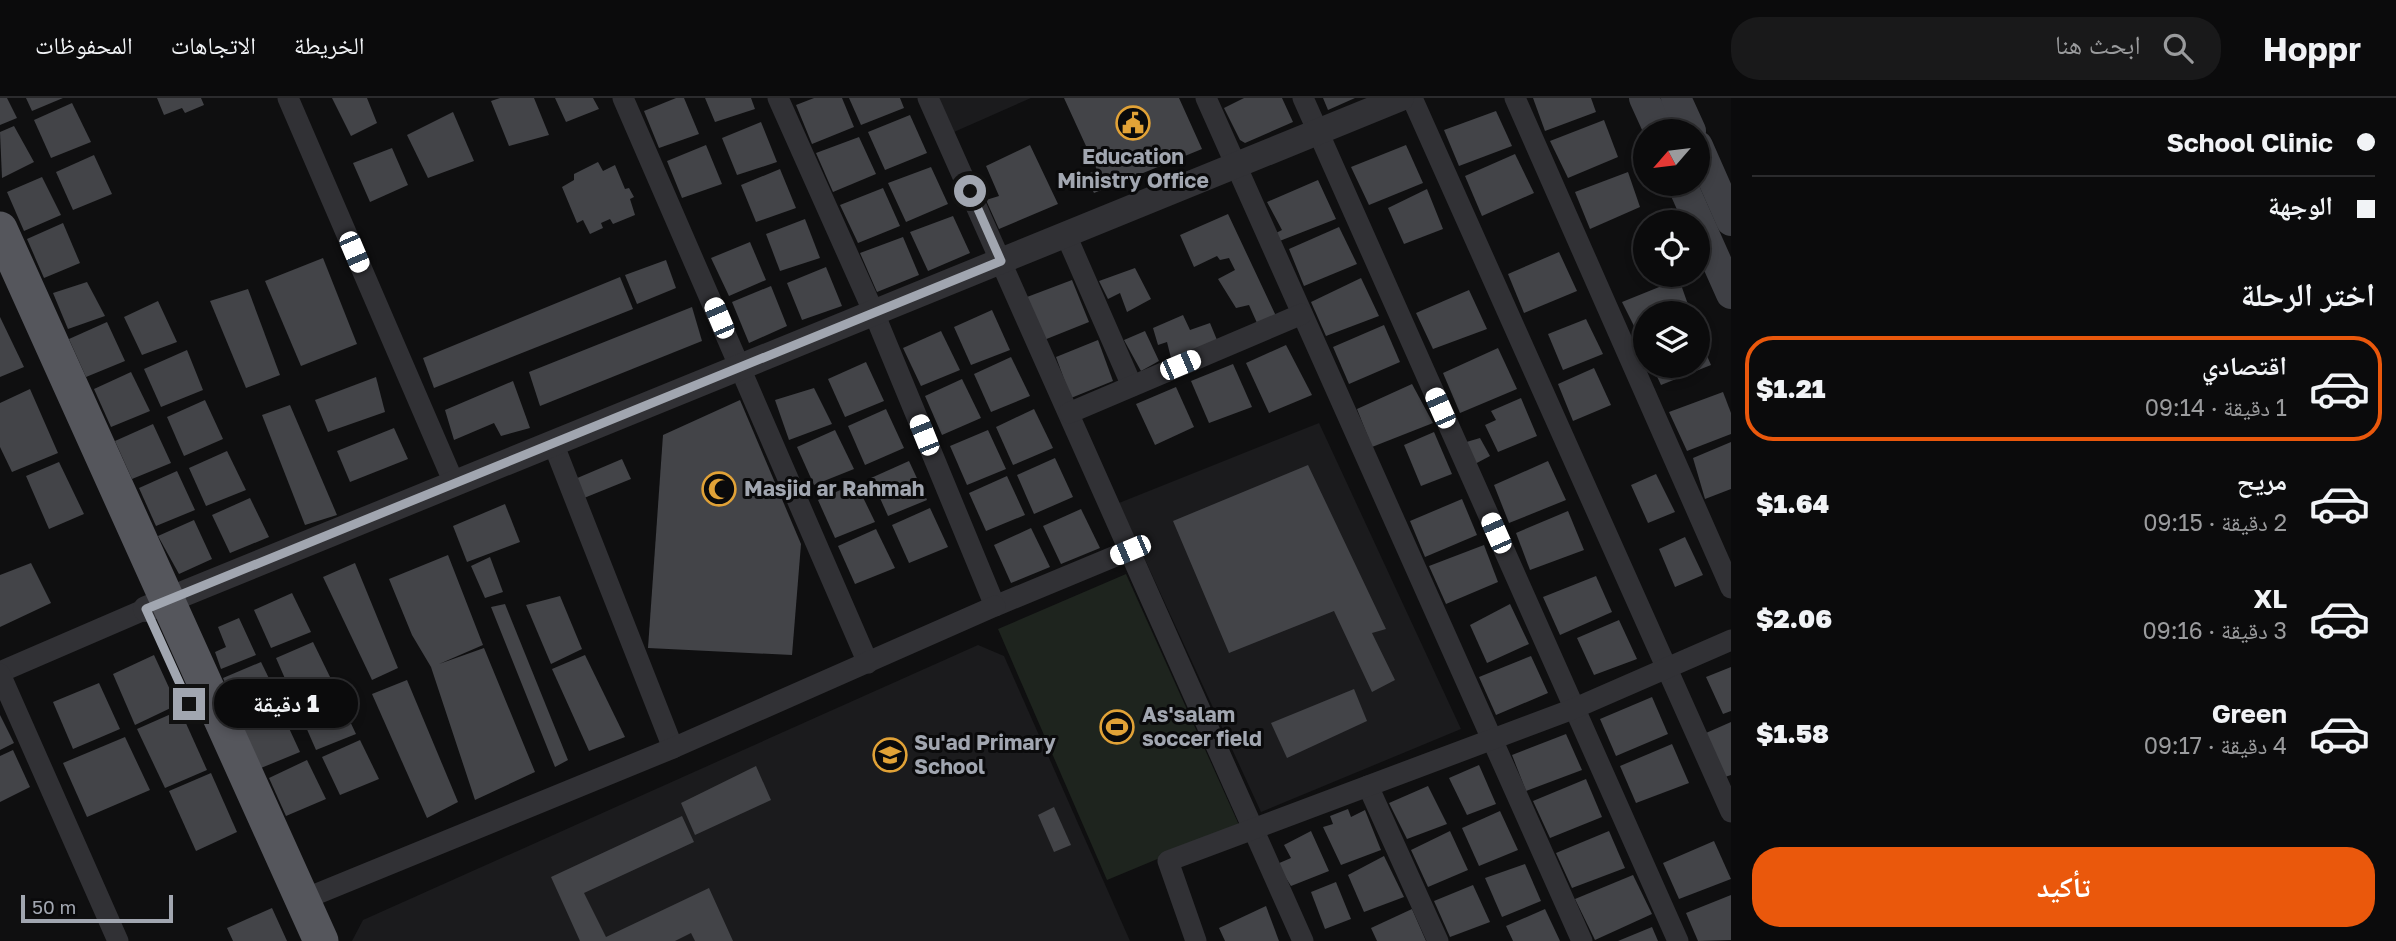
<!DOCTYPE html>
<html lang="ar">
<head>
<meta charset="utf-8">
<style>
	body { margin:0; font-family:"Golos Text","Noto Naskh Arabic",sans-serif; background:#19191a; color:#f1f3f6; direction:rtl; height:100vh; display:flex; flex-direction:column; font-size:26px; white-space:nowrap }
	* { box-sizing:border-box; margin:0 }
	p { font-size:23px; color:#9a9b9d }
	.icon { flex:none; width:38px; height:38px; fill:none; stroke:currentColor; stroke-width:2; stroke-linecap:round; stroke-linejoin:round }
	.map { position:relative; flex:1; overflow:hidden; direction:ltr }
	.panel { display:flex; flex-direction:column; background:#0b0b0c; width:665px }
	.panel>* { flex:none }
	.hud { display:grid; align-content:center; height:154px; padding:0 21px; background:#0b0b0c }
	.needle { width:46px; rotate:242deg }
	.fabs { position:absolute; left:1633px; top:21px; display:grid; gap:14px }
	.fabs a { display:grid; place-items:center; width:77px; height:77px; border-radius:50%; background:#0b0b0c; box-shadow:0 4px 10px #0003,0 0 0 2px #2b2b2d; font-size:35px }
	.scale { position:absolute; left:21px; bottom:18px; width:152px; box-sizing:border-box; padding-left:7px; border:4px solid #a1a6b0; border-top:0; font-size:19px; line-height:24px; white-space:nowrap; color:#a1a6b0; -webkit-text-stroke:5px #0a0a0b; paint-order:stroke }
	.end { position:absolute; width:32px; height:32px; margin:-16px; border:9px solid #a1a6b0; background:#111; box-shadow:0 0 0 4px #111 }
	.from { border-radius:50% }
	.bubble { position:absolute; height:49px; border-radius:24px; background:#0b0b0c; box-shadow:0 4px 10px #0003,0 0 0 2px #2b2b2d; font-size:23px; font-weight:800; line-height:49px; text-align:center; direction:rtl }
	.car { position:absolute; width:21px; height:42px; margin:-21px -10px; border-radius:9px; box-shadow:0 0 5px 2px #0007; background:linear-gradient(#fff 24%,#345 0 40%,#fff 0 76%,#345 0 86%,#fff 0) }
	.hud b { display:flex; align-items:center; gap:24px; height:66px; font-size:26px }
	.hud b+b { border-top:2px solid #2b2b2d }
	.hud i { width:18px; height:18px; background:#f1f3f6 }
	ul { padding:0; list-style:none }
	li { display:flex; align-items:center; gap:21px; height:105px; margin:0 14px 10px; padding:0 7px; border:4px solid transparent; border-radius:28px }
	li div { flex:1 }
	li b { display:block; font-size:26px }
	li em { font-style:normal; font-weight:800 }
	li.selected { border-color:#ea580c }
	li>.icon { width:63px; height:63px; stroke-width:1.5 }
	h2 { padding:0 21px; font-size:32px; line-height:84px }
	.action { display:flex; gap:14px; margin-top:auto; padding:14px 21px }
	.action a { flex:1; height:80px; border-radius:28px; background:#ea580c; color:#fff; font-size:28px; font-weight:800; line-height:80px; text-align:center }
	header { display:flex; align-items:center; gap:42px; box-sizing:border-box; height:98px; padding:0 35px; background:#0b0b0c; border-bottom:2px solid #2b2b2d }
	header strong { font-size:33px }
	nav { display:flex; gap:38px; margin-inline-start:auto; font-size:24px }
	.search { width:490px; height:63px; background:#19191a; display:flex; align-items:center; gap:18px; box-sizing:border-box; padding:0 24px; border-radius:28px; color:#9a9b9d; font-size:26px }
	main { display:flex; flex:1; min-height:0 }
	.map>svg:first-child { display:block }
	.built { fill:#1b1b1d }
	.green { fill:#1e241e }
	.building { fill:#434448 }
	.lines { fill:none; stroke-linecap:round; stroke-linejoin:round }
	.minor { stroke:#313135; stroke-width:21 }
	.tertiary { stroke:#313135; stroke-width:26 }
	.secondary { stroke:#3f4045; stroke-width:30 }
	.trunk { stroke:#55565c; stroke-width:35 }
	.route { stroke:#a1a6b0; stroke-width:9 }
	.labels { text-anchor:middle; stroke-width:6; stroke-linejoin:round; paint-order:stroke }
	.poi-label { font-size:21px; font-weight:bold; fill:#a1a6b0; stroke:#0a0a0b; text-anchor:start }
</style>
</head>
<body>
<header>
<strong>Hoppr</strong>
<div class="search"><svg class="icon" aria-label="search" viewBox="0 0 24 24"><circle cx="10" cy="10" r="6"/><path d="M15 15l6 6"/></svg>ابحث هنا</div>
<nav><a>الخريطة</a><a>الاتجاهات</a><a>المحفوظات</a></nav>
</header>
<main>
<section class="panel">
<div class="hud">
<b><i class="from"></i>School Clinic</b>
<b><i></i>الوجهة</b>
</div>
<h2>اختر الرحلة</h2>
<ul>
<li class="selected"><svg class="icon" aria-label="car" viewBox="0 0 24 24"><path d="M5 17H2v-5l4-1 3-4h7l3 4 3 1v5h-3M9 17h6M6 11h13"/><circle cx="7" cy="17" r="2"/><circle cx="17" cy="17" r="2"/></svg><div><b>اقتصادي</b><p>1 دقيقة · 09:14</p></div><em>$1.21</em></li>
<li><svg class="icon" aria-label="car" viewBox="0 0 24 24"><path d="M5 17H2v-5l4-1 3-4h7l3 4 3 1v5h-3M9 17h6M6 11h13"/><circle cx="7" cy="17" r="2"/><circle cx="17" cy="17" r="2"/></svg><div><b>مريح</b><p>2 دقيقة · 09:15</p></div><em>$1.64</em></li>
<li><svg class="icon" aria-label="car" viewBox="0 0 24 24"><path d="M5 17H2v-5l4-1 3-4h7l3 4 3 1v5h-3M9 17h6M6 11h13"/><circle cx="7" cy="17" r="2"/><circle cx="17" cy="17" r="2"/></svg><div><b>XL</b><p>3 دقيقة · 09:16</p></div><em>$2.06</em></li>
<li><svg class="icon" aria-label="car" viewBox="0 0 24 24"><path d="M5 17H2v-5l4-1 3-4h7l3 4 3 1v5h-3M9 17h6M6 11h13"/><circle cx="7" cy="17" r="2"/><circle cx="17" cy="17" r="2"/></svg><div><b>Green</b><p>4 دقيقة · 09:17</p></div><em>$1.58</em></li>
</ul>
<div class="action"><a>تأكيد</a></div>
</section>
<div class="map">
<svg width="1731" height="843" viewBox="0 0 1731 843">
	<rect width="100%" height="100%" fill="#0f0f10"/>
	<!-- built -->
	<g class="built">
		<path d="M938,0H1031L954,34Z"/>
		<path d="M1319,325L1461,631L1261,714L1119,405Z"/>
		<path d="M978,547L1004,558L1130,843H352L363,822Z"/>
	</g>
	<!-- green -->
	<path class="green" d="M1126,476L1239,727L1107,782L998,531Z"/>
	<!-- building -->
	<g class="building">
		<path d="M0,0H7L17,20L0,27Z"/>
		<path d="M26,0H63L32,13Z"/>
		<path d="M157,0H201L204,7L185,15L182,10L164,17Z"/>
		<path d="M332,0H367L377,25L351,38Z"/>
		<path d="M500,0H534L549,37L509,48L491,3Z"/>
		<path d="M555,0H593L599,11L566,24Z"/>
		<path d="M676,0H684L699,36L659,50L644,13Z"/>
		<path d="M705,0H751L755,11L715,24Z"/>
		<path d="M814,0H842L854,29L812,46L796,7Z"/>
		<path d="M849,0H900L904,10L861,27Z"/>
		<path d="M1064,0H1179L1202,51L1094,95L1085,77L1097,72Z"/>
		<path d="M1244,0H1282L1293,24L1245,45L1240,42L1224,10Z"/>
		<path d="M1323,0H1355L1328,12Z"/>
		<path d="M1533,0H1591L1596,14L1545,33Z"/>
		<path d="M72,5L91,44L51,60L34,22Z"/>
		<path d="M1496,13L1512,48L1459,68L1444,32Z"/>
		<path d="M453,14L474,63L428,80L407,37Z"/>
		<path d="M910,17L927,55L885,72L868,34Z"/>
		<path d="M1604,22L1618,59L1568,80L1550,43Z"/>
		<path d="M761,24L777,64L737,77L722,40Z"/>
		<path d="M14,28L34,64L2,80L0,34Z"/>
		<path d="M859,39L876,76L833,94L816,55Z"/>
		<path d="M706,47L722,86L682,100L667,63Z"/>
		<path d="M1030,47L1058,106L999,131L986,102L999,98L986,68Z"/>
		<path d="M1406,47L1423,85L1369,107L1351,69Z"/>
		<path d="M392,50L408,87L370,104L353,65Z"/>
		<path d="M1515,56L1534,95L1482,118L1465,78Z"/>
		<path d="M94,57L112,96L73,112L56,74Z"/>
		<path d="M598,64L603,73L615,67L625,91L629,90L634,99L630,101L635,117L613,126L610,121L601,125L603,130L590,136L583,122L577,125L562,89L574,82V76Z"/>
		<path d="M931,69L948,106L906,124L888,85Z"/>
		<path d="M780,71L796,110L756,124L741,87Z"/>
		<path d="M1628,74L1640,109L1590,131L1575,94Z"/>
		<path d="M42,79L61,117L24,133L7,94Z"/>
		<path d="M1318,82L1336,121L1277,144L1274,136L1282,132L1267,104Z"/>
		<path d="M883,90L900,128L858,145L840,107Z"/>
		<path d="M1427,91L1443,131L1404,146L1388,110Z"/>
		<path d="M1228,116L1276,218L1257,225L1249,207L1236,210L1218,181L1235,172L1229,160L1220,162L1217,158L1194,169L1180,137Z"/>
		<path d="M953,118L970,155L928,173L910,134Z"/>
		<path d="M805,121L820,160L780,173L766,136Z"/>
		<path d="M63,125L80,165L44,180L27,141Z"/>
		<path d="M1339,129L1357,166L1304,188L1289,151Z"/>
		<path d="M903,139L919,177L877,194L860,155Z"/>
		<path d="M750,144L766,182L729,198L711,160Z"/>
		<path d="M1559,154L1577,193L1524,215L1508,176Z"/>
		<path d="M323,160L357,246L301,268L265,183Z"/>
		<path d="M666,162L676,190L637,206L625,177Z"/>
		<path d="M826,169L842,208L802,222L787,185Z"/>
		<path d="M1135,170L1151,201L1127,214L1120,195L1108,201L1099,183Z"/>
		<path d="M620,179L633,211L434,290L423,260Z"/>
		<path d="M1361,180L1379,218L1326,238L1311,204Z"/>
		<path d="M1679,181L1691,215H1645V238L1640,240L1622,204Z"/>
		<path d="M1072,182L1089,224L1044,242L1027,199Z"/>
		<path d="M87,184L105,218L68,231L53,195Z"/>
		<path d="M771,188L787,228L749,245L732,204Z"/>
		<path d="M248,191L280,277L246,290L210,203Z"/>
		<path d="M1469,192L1487,231L1433,251L1416,215Z"/>
		<path d="M158,203L177,244L142,257L124,219Z"/>
		<path d="M692,209L702,243L540,308L529,274Z"/>
		<path d="M992,212L1010,252L971,267L954,229Z"/>
		<path d="M1183,217L1190,232L1210,225L1217,242L1171,260L1167,244L1158,247L1153,230Z"/>
		<path d="M0,219L24,269L0,279Z"/>
		<path d="M1586,221L1603,256L1563,272L1548,236Z"/>
		<path d="M107,224L125,263L86,279L69,241Z"/>
		<path d="M1384,227L1400,264L1349,286L1333,249Z"/>
		<path d="M941,233L960,272L921,288L903,250Z"/>
		<path d="M1145,233L1159,263L1141,273L1124,242Z"/>
		<path d="M1698,237L1711,267L1661,287L1652,268H1698Z"/>
		<path d="M1098,242L1113,283L1071,300L1056,259Z"/>
		<path d="M1286,247L1312,297L1269,315L1246,265Z"/>
		<path d="M1498,250L1517,291L1460,315L1443,275Z"/>
		<path d="M187,252L203,292L161,309L144,271Z"/>
		<path d="M1011,259L1030,298L991,314L974,276Z"/>
		<path d="M866,264L884,303L845,319L828,281Z"/>
		<path d="M1233,266L1252,309L1209,325L1191,283Z"/>
		<path d="M1594,270L1611,307L1573,323L1558,286Z"/>
		<path d="M131,274L150,313L111,329L94,291Z"/>
		<path d="M376,279L385,314L328,334L315,302Z"/>
		<path d="M962,281L981,320L942,337L925,298Z"/>
		<path d="M513,283L530,330L501,338L494,325L454,342L445,312Z"/>
		<path d="M1412,286L1433,325L1372,349L1357,311Z"/>
		<path d="M1176,289L1194,329L1155,347L1136,306Z"/>
		<path d="M814,290L832,326L789,342L775,302Z"/>
		<path d="M30,291L58,355L12,374L0,349V305Z"/>
		<path d="M1723,294L1731,315V336L1687,353L1669,314Z"/>
		<path d="M1521,300L1537,338L1498,354L1485,327L1496,322L1491,313Z"/>
		<path d="M205,302L223,341L184,358L167,319Z"/>
		<path d="M740,302L801,446L792,557L648,550L663,337Z"/>
		<path d="M290,307L337,417L305,427L262,317Z"/>
		<path d="M886,311L904,350L865,367L848,328Z"/>
		<path d="M1034,311L1053,350L1013,367L996,329Z"/>
		<path d="M153,326L171,365L132,381L115,343Z"/>
		<path d="M394,330L408,361L350,384L337,353Z"/>
		<path d="M835,332L854,371L814,387L797,349Z"/>
		<path d="M988,332L1006,371L967,387L950,348Z"/>
		<path d="M1434,334L1452,376L1421,388L1404,347Z"/>
		<path d="M1480,340L1490,358L1473,367L1463,345Z"/>
		<path d="M1731,344V391L1705,401L1693,360Z"/>
		<path d="M227,353L246,392L206,408L189,370Z"/>
		<path d="M1055,360L1073,399L1034,416L1017,377Z"/>
		<path d="M622,361L631,381L584,400L575,381Z"/>
		<path d="M909,363L927,402L888,418L871,380Z"/>
		<path d="M1548,363L1566,402L1509,425L1494,387Z"/>
		<path d="M59,364L84,416L49,431L26,378Z"/>
		<path d="M1308,367L1386,531L1372,535L1395,582L1372,594L1334,513L1229,555L1173,423Z"/>
		<path d="M177,373L195,412L156,428L139,390Z"/>
		<path d="M1656,376L1675,414L1648,425L1631,387Z"/>
		<path d="M1007,378L1025,417L986,433L969,395Z"/>
		<path d="M856,385L875,424L835,440L818,402Z"/>
		<path d="M250,400L269,439L230,455L212,417Z"/>
		<path d="M1462,401L1477,437L1425,459L1410,423Z"/>
		<path d="M505,406L520,444L467,464L453,428Z"/>
		<path d="M930,410L948,449L909,465L892,427Z"/>
		<path d="M1081,411L1100,450L1061,466L1043,428Z"/>
		<path d="M1568,413L1584,452L1530,472L1516,435Z"/>
		<path d="M194,422L212,461L179,476L158,438Z"/>
		<path d="M1031,430L1050,469L1011,485L994,447Z"/>
		<path d="M876,431L895,470L855,486L838,448Z"/>
		<path d="M1685,439L1703,477L1675,489L1659,451Z"/>
		<path d="M1484,447L1498,484L1446,506L1429,468Z"/>
		<path d="M448,457L483,547L439,566L484,550L535,674L475,702L431,569L412,537L389,481Z"/>
		<path d="M490,459L503,494L485,500L471,468Z"/>
		<path d="M31,465L51,505L0,529V477Z"/>
		<path d="M355,465L398,570L372,582L323,479Z"/>
		<path d="M1596,478L1612,514L1560,537L1543,499Z"/>
		<path d="M292,495L311,534L271,550L254,512Z"/>
		<path d="M560,498L582,551L551,566L526,507Z"/>
		<path d="M505,506L568,662L555,669L491,509Z"/>
		<path d="M1510,506L1529,546L1487,565L1470,527Z"/>
		<path d="M239,520L256,557L221,571L215,554L226,549L218,529Z"/>
		<path d="M1619,522L1637,561L1594,577L1577,540Z"/>
		<path d="M313,544L332,583L293,599L276,560Z"/>
		<path d="M154,557L177,607L135,627L113,576Z"/>
		<path d="M585,557L625,639L589,653L552,571Z"/>
		<path d="M1531,558L1548,595L1496,617L1479,579Z"/>
		<path d="M261,564L280,603L240,619L223,580Z"/>
		<path d="M1731,569V613L1723,616L1706,579Z"/>
		<path d="M407,582L458,704L427,720L372,596Z"/>
		<path d="M99,585L120,631L73,651L53,604Z"/>
		<path d="M1354,591L1367,623L1287,660L1271,625Z"/>
		<path d="M337,596L356,636L316,652L299,613Z"/>
		<path d="M1652,599L1668,636L1616,658L1600,621Z"/>
		<path d="M180,612L207,672L165,690L137,631Z"/>
		<path d="M282,615L300,654L261,670L244,632Z"/>
		<path d="M0,617L14,645L0,652Z"/>
		<path d="M1731,624V677L1725,679L1706,635Z"/>
		<path d="M1566,636L1582,672L1526,693L1512,657Z"/>
		<path d="M125,639L150,692L87,719L63,665Z"/>
		<path d="M360,642L379,681L340,697L322,659Z"/>
		<path d="M1672,646L1689,685L1636,705L1620,668Z"/>
		<path d="M13,652L30,689L0,704V658Z"/>
		<path d="M307,662L326,701L286,718L269,680Z"/>
		<path d="M1479,667L1496,706L1467,717L1449,680Z"/>
		<path d="M756,668L771,702L695,737L681,705Z"/>
		<path d="M211,675L237,734L196,753L169,693Z"/>
		<path d="M1586,681L1602,719L1550,740L1533,703Z"/>
		<path d="M1428,688L1447,726L1407,741L1389,705Z"/>
		<path d="M1054,709L1071,747L1054,754L1038,717Z"/>
		<path d="M1348,711L1351,719L1365,712L1381,752L1341,767L1323,729L1333,726L1330,718Z"/>
		<path d="M1500,713L1518,752L1479,768L1462,730Z"/>
		<path d="M682,718L694,744L584,795L606,839L709,790L733,843H695L691,835L675,843H580L551,779Z"/>
		<path d="M1311,733L1329,773L1291,788L1277,766L1291,760L1284,747Z"/>
		<path d="M1450,733L1468,772L1428,789L1411,752Z"/>
		<path d="M1609,733L1625,770L1572,790L1556,755Z"/>
		<path d="M1714,743L1731,781L1679,801L1663,765Z"/>
		<path d="M1384,758L1404,799L1364,814L1348,777Z"/>
		<path d="M1525,766L1541,803L1502,819L1485,780Z"/>
		<path d="M1633,777L1652,816L1595,842L1575,801Z"/>
		<path d="M1336,784L1351,821L1325,831L1311,794Z"/>
		<path d="M1473,787L1490,824L1450,839L1434,803Z"/>
		<path d="M1731,797V842L1698,843L1686,815Z"/>
		<path d="M1266,808L1279,843H1225L1219,830Z"/>
		<path d="M272,810L287,843H233L227,830Z"/>
		<path d="M1412,811L1426,843H1377L1371,830Z"/>
		<path d="M1545,811L1560,843H1513L1506,828Z"/>
		<path d="M1652,829L1658,843H1618Z"/>
	</g>
	<g class="lines">
		<!-- minor -->
		<g class="minor">
			<path d="M288,0L454,385"/>
			<path d="M623,0L868,565"/>
			<path d="M778,0L874,215L995,508L1130,452"/>
			<path d="M928,0L1303,843"/>
			<path d="M1206,0L1582,843"/>
			<path d="M1303,0L1678,843"/>
			<path d="M1412,0L1731,714"/>
			<path d="M1515,0L1731,490"/>
			<path d="M1066,137L1132,288"/>
			<path d="M1069,315L1302,216"/>
			<path d="M553,345L673,650"/>
			<path d="M0,574L146,511"/>
			<path d="M0,576L118,843"/>
			<path d="M1368,688L1438,843"/>
			<path d="M302,802L673,650L995,508"/>
			<path d="M1196,843L1168,763L1573,611L1731,542"/>
		</g>
		<!-- tertiary -->
		<path class="tertiary" d="M146,511L1401,0"/>
		<!-- secondary -->
		<g class="secondary">
			<path d="M1644,0L1659,33"/>
			<path d="M1676,0L1691,33"/>
			<path d="M1698,48L1731,123"/>
			<path d="M1682,86L1731,196"/>
		</g>
		<!-- trunk -->
		<path class="trunk" d="M0,131L321,843"/>
	</g>
	<g class="lines">
		<!-- route -->
		<path class="route" d="M189,606L146,511L1001,163L970,93"/>
	</g>
	<!-- icons -->
	<defs>
		<symbol id="civic-ring" viewBox="-11 -11 22 22"><circle r="9.5" fill="#0a0a0b" stroke="#e1a237" stroke-width="1.5"/><path d="M-.6-6.5H3V-4.5H.6V-3L4-1V1h2V6H-6V1h2V-1L-.6-3ZM-1.2 2.5V6h2.4V2.5Z" fill="#e1a237"/></symbol>
		<symbol id="mosque-ring" viewBox="-11 -11 22 22"><circle r="9.5" fill="#0a0a0b" stroke="#e1a237" stroke-width="1.5"/><path d="M3.5-4.9A6 6 0 1 0 3.5 4.9A5 5 0 1 1 3.5-4.9Z" fill="#e1a237"/></symbol>
		<symbol id="stadium-ring" viewBox="-11 -11 22 22"><circle r="9.5" fill="#0a0a0b" stroke="#e1a237" stroke-width="1.5"/><path d="M0-5a6.5 5 0 1 0 0 10a6.5 5 0 1 0 0-10ZM-3.5-1.8h7v3.6h-7Z" fill="#e1a237"/></symbol>
		<symbol id="school-ring" viewBox="-11 -11 22 22"><circle r="9.5" fill="#0a0a0b" stroke="#e1a237" stroke-width="1.5"/><path d="M0-5L7-2L0 1L-7-2ZM-4 1L0 2.5L4 1V4Q0 6-4 4Z" fill="#e1a237"/></symbol>
	</defs>
	<g fill-rule="evenodd">
		<use href="#civic-ring" x="1114" y="6" width="38" height="38"/>
		<use href="#mosque-ring" x="700" y="372" width="38" height="38"/>
		<use href="#stadium-ring" x="1098" y="610" width="38" height="38"/>
		<use href="#school-ring" x="871" y="638" width="38" height="38"/>
	</g>
	<g class="labels">
		<!-- poi labels -->
		<g class="poi-label">
			<text x="1133" y="66" text-anchor="middle">Education<tspan x="1133" dy="24">Ministry Office</tspan></text>
			<text x="744" y="398">Masjid ar Rahmah</text>
			<text x="1142" y="624">As'salam<tspan x="1142" dy="24">soccer field</tspan></text>
			<text x="914" y="652">Su'ad Primary<tspan x="914" dy="24">School</tspan></text>
		</g>
	</g>
</svg>
<div class="fabs">
<a><svg class="needle" viewBox="-14 -14 28 28"><path d="M0-13l5 13h-10z" fill="#e53935"/><path d="M0 13l5-13h-10z" fill="#9a9b9d"/></svg></a>
<a><svg class="icon" aria-label="locate" viewBox="0 0 24 24"><circle cx="12" cy="12" r="6"/><path d="M12 2v4M12 18v4M2 12h4M18 12h4"/></svg></a>
<a><svg class="icon" aria-label="layers" viewBox="0 0 24 24"><path d="M12 4l9 5-9 5-9-5zM3 14l9 5 9-5"/></svg></a>
</div>
<div class="scale">50 m</div>
<i class="end from" style="left:970px;top:93px"></i>
<i class="end" style="left:189px;top:606px"></i>
<div class="bubble" style="left:214px;top:581px;width:144px">1 دقيقة</div>
<i class="car" style="left:354px;top:154px;rotate:157deg"></i>
<i class="car" style="left:719px;top:220px;rotate:337deg"></i>
<i class="car" style="left:1180px;top:267px;rotate:67deg"></i>
<i class="car" style="left:1440px;top:310px;rotate:336deg"></i>
<i class="car" style="left:924px;top:337px;rotate:338deg"></i>
<i class="car" style="left:1496px;top:435px;rotate:336deg"></i>
<i class="car" style="left:1130px;top:452px;rotate:247deg"></i>
</div>
</main>
</body>
</html>
